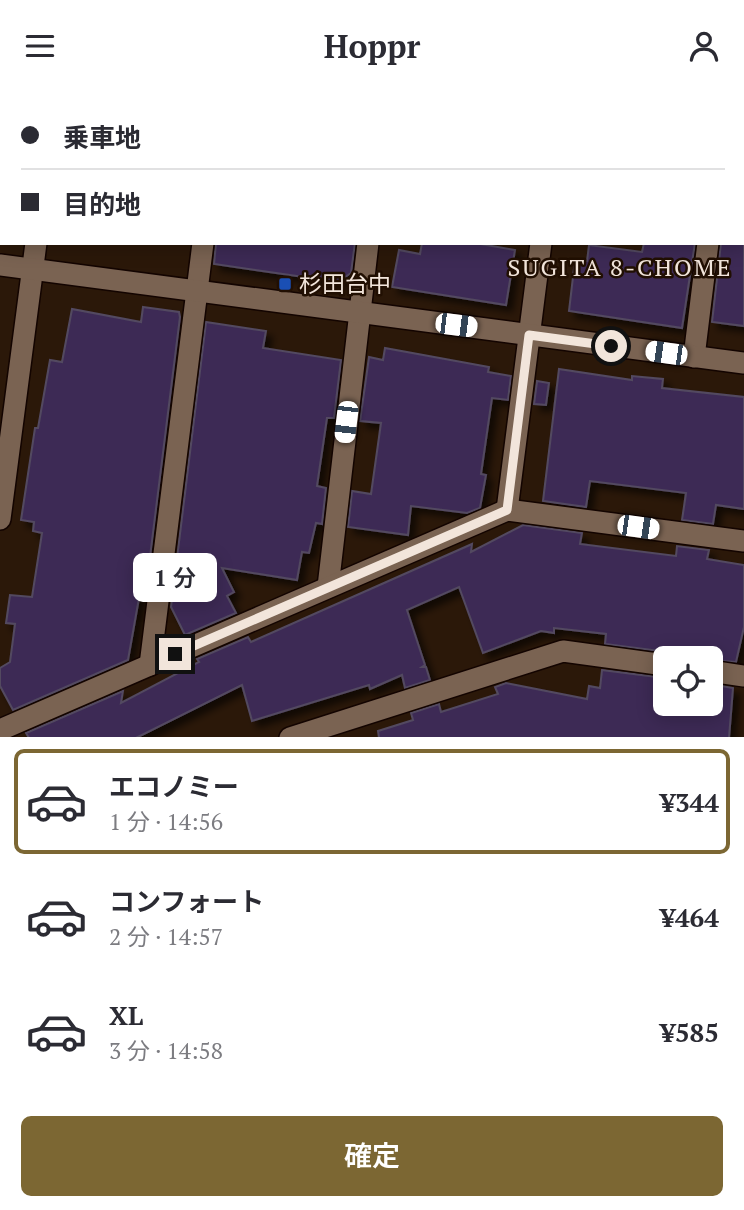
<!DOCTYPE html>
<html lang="ja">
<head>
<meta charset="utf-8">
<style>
	body { margin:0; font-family:"PT Serif","Noto Sans JP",serif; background:#f2f2f3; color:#2b2b33; height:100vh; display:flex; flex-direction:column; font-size:26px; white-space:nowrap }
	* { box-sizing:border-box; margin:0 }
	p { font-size:23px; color:#7c7c81 }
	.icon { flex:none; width:38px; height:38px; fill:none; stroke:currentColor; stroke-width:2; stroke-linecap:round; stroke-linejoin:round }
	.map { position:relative; height:646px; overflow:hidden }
	.panel { display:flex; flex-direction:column; background:#fff; flex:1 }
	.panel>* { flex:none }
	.top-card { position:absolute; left:0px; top:0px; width:746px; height:154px; box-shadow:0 4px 18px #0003; display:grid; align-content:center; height:154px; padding:0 21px; background:#fff }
	.tools { position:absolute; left:653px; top:555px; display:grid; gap:14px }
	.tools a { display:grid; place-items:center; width:70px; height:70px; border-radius:10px; background:#fff; box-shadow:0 4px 18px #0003; font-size:35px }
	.end { position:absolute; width:32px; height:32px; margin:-16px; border:9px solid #f2e5db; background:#111; box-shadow:0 0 0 4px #111 }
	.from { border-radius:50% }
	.bubble { position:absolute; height:49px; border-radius:10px; background:#fff; box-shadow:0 4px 18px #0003; font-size:23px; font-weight:600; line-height:49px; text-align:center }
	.car { position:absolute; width:21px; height:42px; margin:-21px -10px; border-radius:9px; box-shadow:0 0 5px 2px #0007; background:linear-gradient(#fff 24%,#345 0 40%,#fff 0 76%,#345 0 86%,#fff 0) }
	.top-card b { display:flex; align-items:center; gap:24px; height:66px; font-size:26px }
	.top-card b+b { border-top:2px solid #e1e1e2 }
	.top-card i { width:18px; height:18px; background:#2b2b33 }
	ul { padding:12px 0 0; list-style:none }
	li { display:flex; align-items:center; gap:21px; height:105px; margin:0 14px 10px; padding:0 7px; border:4px solid transparent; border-radius:10px }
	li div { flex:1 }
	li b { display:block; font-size:26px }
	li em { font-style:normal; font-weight:600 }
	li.selected { border-color:#7c6733 }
	li>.icon { width:63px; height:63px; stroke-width:1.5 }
	.button { display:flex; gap:14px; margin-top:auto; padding:14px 21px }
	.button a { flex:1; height:80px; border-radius:10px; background:#7c6733; color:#fff; font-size:28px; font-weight:600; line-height:80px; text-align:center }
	header { display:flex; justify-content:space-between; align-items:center; height:91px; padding:0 21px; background:#fff; font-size:32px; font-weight:600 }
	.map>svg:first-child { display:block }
	.building { fill:#3e2c55; stroke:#534a61; stroke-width:2; filter:url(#shadow) }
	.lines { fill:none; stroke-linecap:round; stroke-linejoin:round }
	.street-casing { stroke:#130400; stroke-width:24 }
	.secondary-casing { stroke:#130400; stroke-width:24 }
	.street { stroke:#7a6352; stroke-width:21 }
	.secondary { stroke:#7a6352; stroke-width:21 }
	.route { stroke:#f2e5db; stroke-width:9 }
	.transit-dot { fill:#1a4fb4; stroke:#210f02; stroke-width:2.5 }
	.labels { text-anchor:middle; stroke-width:5; stroke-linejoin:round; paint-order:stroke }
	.poi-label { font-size:23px; fill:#f2e5db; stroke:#210f02; text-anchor:start }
	.neighbourhood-label { font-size:24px; letter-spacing:2px; fill:#f2e5db; stroke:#210f02 }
</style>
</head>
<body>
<header><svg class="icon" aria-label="menu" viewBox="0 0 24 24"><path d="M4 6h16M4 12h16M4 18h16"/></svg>Hoppr<svg class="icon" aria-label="person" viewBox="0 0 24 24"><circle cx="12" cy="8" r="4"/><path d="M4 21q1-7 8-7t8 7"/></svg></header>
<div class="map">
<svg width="744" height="647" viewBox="0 0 744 647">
	<defs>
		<filter id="shadow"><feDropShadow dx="6" dy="6" stdDeviation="3.5" flood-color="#0009"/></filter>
	</defs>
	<rect width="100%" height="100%" fill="#2b1809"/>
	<!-- building -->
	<g class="building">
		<path d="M216,152H355L351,182L338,191L214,173Z"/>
		<path d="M422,152H475L515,159L506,214L392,196L399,159L420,163Z"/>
		<path d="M644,152H695L682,237L569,220L575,169L587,170L589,154L642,161Z"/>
		<path d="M721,152H744V235L712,231Z"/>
		<path d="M143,216L179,221L180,226L149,474L146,468L128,569L13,619L0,595V577L10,571L15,533L6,532L10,504L32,506L42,442L33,440L34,431L21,429L35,337H38L50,269L62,271L72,218L141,231Z"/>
		<path d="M206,231L266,240L263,257L341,269L334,327H327L317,395L326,397L322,433L316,432L309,462L302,461L297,489L222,477L234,501L227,505L236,522L185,544L171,516Z"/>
		<path d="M385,257L489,276L488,281L511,285L508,309L492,307L481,383L486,384L480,417L467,422L411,415L408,444L348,436L352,400L371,403L381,332L360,330L369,266L383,269Z"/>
		<path d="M559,278L632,289V285L663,288L662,297L744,306V418L716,414L713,433L682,429L686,402L590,390L586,416L543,410Z"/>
		<path d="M537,290L549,292L546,314L534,313Z"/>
		<path d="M523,434L582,442L580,453L676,465L677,455L709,459L707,468L744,474V536L736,571L676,567L667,561L605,553L606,543L554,537V542L541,540L483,562L459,496L407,519L425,574L422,576H426L430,589L405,597L402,584L370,598L369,594L252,630L242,594L136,647H29L26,642L123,600L121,612L199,571L197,568L248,546L251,551L472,453L471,461Z"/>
		<path d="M602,579L665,587V612H710V593L733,597L729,647H379L378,640L413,629L411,622L439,613L441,621L498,603L495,596L506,592L587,608L589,595L600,597Z"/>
	</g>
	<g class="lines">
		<defs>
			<g id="street">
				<path d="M57,2V0"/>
				<path d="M224,2V0"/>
				<path d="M389,2V0"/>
				<path d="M560,2V0"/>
				<path d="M728,2V0"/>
				<path d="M694,266L708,152"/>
				<path d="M507,419L541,152"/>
				<path d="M0,428L36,152"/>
				<path d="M328,496L368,152"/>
				<path d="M150,574L203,152"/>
				<path d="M710,580L744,585"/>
				<path d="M0,639L507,419L744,450"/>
				<path d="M290,647L563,560L665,574"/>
			</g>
			<path id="secondary" d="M0,174L744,272"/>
		</defs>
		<!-- street casing -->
		<use href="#street" class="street-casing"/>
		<!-- secondary casing -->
		<use href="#secondary" class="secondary-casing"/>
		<!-- street -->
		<use href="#street" class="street"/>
		<!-- secondary -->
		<use href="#secondary" class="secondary"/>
	</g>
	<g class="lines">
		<!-- route -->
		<path class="route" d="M175,563L507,419L529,244L611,255"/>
	</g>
	<!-- markers -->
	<rect class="transit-dot" x="278" y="186" width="14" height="14" rx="3.5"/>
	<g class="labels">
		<!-- poi labels -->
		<g class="poi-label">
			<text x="299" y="201">杉田台中</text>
		</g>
		<!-- neighbourhood labels -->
		<g class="neighbourhood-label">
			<text x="620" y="185">SUGITA 8-CHOME</text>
		</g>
	</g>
</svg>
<div class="tools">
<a><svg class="icon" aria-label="locate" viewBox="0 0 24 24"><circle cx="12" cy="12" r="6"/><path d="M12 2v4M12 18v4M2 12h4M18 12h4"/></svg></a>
</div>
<i class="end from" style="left:611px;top:255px"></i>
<i class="end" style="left:175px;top:563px"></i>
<div class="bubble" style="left:133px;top:462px;width:84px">1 分</div>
<i class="car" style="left:456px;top:234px;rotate:97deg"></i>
<i class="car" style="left:666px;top:262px;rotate:278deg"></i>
<i class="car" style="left:346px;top:331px;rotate:187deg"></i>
<i class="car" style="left:638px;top:436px;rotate:98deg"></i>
<div class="top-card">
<b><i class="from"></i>乗車地</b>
<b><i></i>目的地</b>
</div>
</div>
<section class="panel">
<ul>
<li class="selected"><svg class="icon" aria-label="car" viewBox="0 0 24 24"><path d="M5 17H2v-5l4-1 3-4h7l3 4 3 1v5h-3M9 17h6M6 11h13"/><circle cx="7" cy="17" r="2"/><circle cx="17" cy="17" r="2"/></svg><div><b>エコノミー</b><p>1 分 · 14:56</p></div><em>¥344</em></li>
<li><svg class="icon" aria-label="car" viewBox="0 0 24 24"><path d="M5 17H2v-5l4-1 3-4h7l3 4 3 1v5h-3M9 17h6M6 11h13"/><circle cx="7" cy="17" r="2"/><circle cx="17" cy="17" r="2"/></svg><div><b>コンフォート</b><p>2 分 · 14:57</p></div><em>¥464</em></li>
<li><svg class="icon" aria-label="car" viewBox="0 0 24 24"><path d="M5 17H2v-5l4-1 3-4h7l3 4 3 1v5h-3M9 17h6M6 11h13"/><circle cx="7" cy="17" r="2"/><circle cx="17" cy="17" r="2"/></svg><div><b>XL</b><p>3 分 · 14:58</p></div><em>¥585</em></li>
</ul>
<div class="button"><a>確定</a></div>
</section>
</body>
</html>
